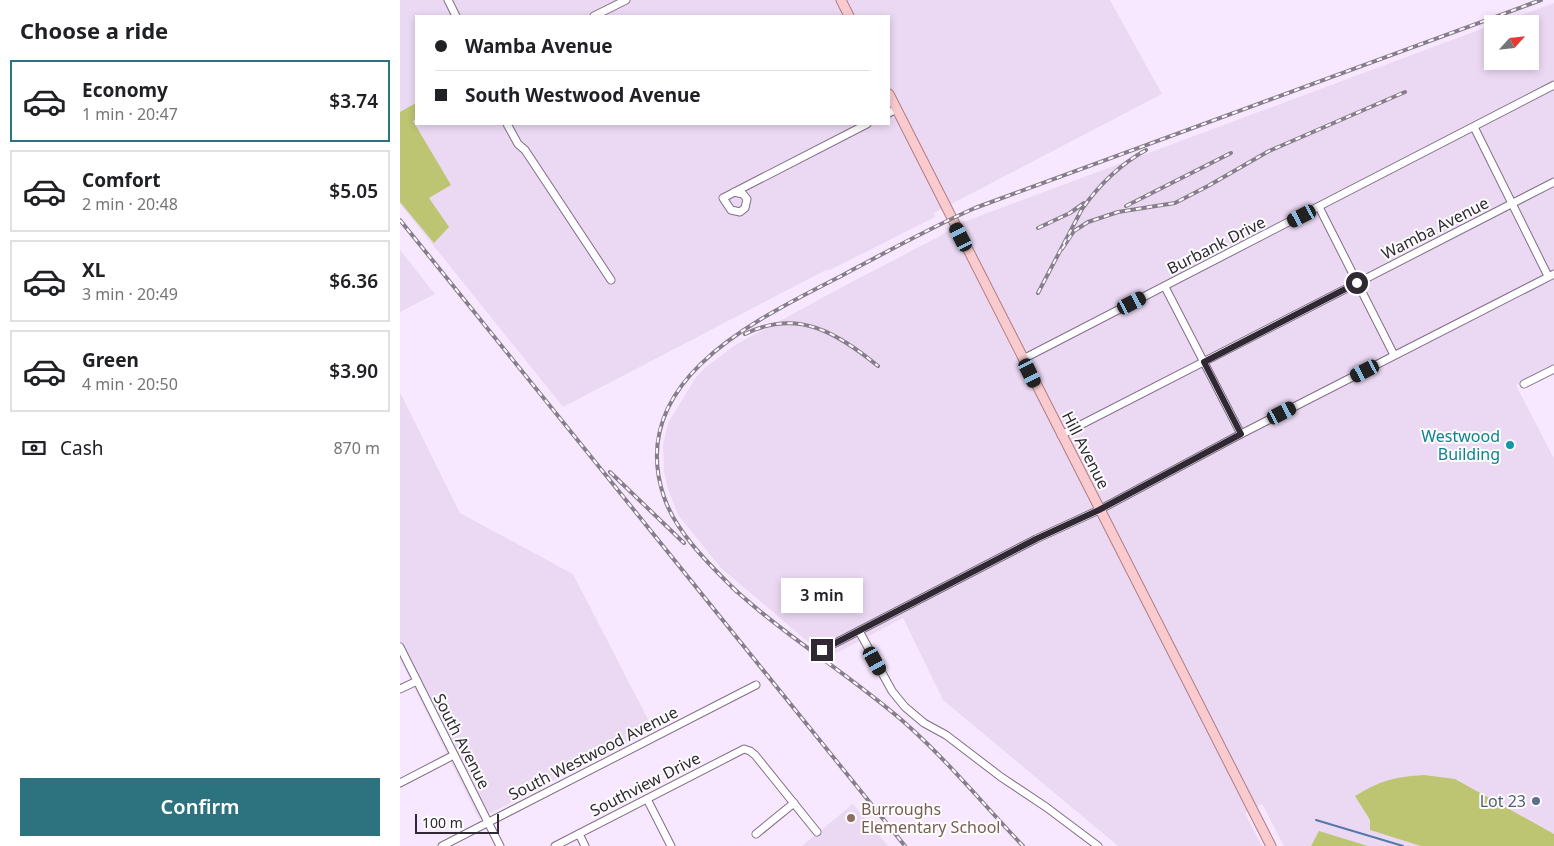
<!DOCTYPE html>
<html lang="en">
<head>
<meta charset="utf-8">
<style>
	body { margin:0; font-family:"Noto Sans",sans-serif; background:#f2f2f2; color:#202124; height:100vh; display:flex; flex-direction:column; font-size:19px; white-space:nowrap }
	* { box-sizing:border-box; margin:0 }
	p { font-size:16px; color:#757577 }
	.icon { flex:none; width:28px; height:28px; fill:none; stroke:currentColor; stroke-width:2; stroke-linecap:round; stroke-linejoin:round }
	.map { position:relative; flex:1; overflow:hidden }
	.sheet { display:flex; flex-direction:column; background:#fff; width:400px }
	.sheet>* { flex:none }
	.banner { position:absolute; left:15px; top:15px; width:475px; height:110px; border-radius:0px; box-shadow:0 2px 8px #0003; display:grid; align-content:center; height:110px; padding:0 20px; background:#fff }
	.needle { width:32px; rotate:63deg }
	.tools { position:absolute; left:1084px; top:15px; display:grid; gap:10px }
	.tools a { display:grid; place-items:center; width:55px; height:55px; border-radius:0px; background:#fff; box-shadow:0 2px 8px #0003; font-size:25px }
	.scale { position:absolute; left:15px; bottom:12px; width:84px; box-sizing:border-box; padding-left:5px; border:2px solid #302933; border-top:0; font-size:14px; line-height:18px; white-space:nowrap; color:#302933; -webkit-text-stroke:4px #fcfcfc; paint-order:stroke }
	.end { position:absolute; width:22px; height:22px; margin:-11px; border:6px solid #302933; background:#fff; box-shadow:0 0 0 2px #fff }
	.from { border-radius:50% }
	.bubble { position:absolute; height:35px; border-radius:0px; background:#fff; box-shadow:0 2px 8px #0003; font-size:16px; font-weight:600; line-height:35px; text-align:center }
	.car { position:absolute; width:15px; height:30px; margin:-15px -8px; border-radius:6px; box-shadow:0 0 4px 1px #0007; background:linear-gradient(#222 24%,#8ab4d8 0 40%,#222 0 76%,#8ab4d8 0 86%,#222 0) }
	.banner b { display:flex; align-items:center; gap:18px; height:48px; font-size:19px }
	.banner b+b { border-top:1px solid #e0e0e0 }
	.banner i { width:12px; height:12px; background:#202124 }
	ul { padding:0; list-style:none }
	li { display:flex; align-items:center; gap:15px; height:82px; margin:0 10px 8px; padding:0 10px; border:2px solid #e0e0e0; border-radius:0px }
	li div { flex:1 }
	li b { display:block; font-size:19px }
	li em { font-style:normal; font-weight:600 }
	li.selected { border-color:#2c737f }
	li>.icon { width:45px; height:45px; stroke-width:1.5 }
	h2 { padding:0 20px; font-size:22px; line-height:60px }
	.pay { display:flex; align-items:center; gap:12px; height:55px; padding:0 20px; font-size:19px }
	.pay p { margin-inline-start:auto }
	.cta { display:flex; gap:10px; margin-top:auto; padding:10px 20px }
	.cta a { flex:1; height:58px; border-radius:0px; background:#2c737f; color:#fff; font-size:20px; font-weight:600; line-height:58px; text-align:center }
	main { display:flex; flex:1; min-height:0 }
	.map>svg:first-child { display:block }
	.built { fill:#ebd9f3; fill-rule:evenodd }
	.forest { fill:#bdc572 }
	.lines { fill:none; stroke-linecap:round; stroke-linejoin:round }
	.stream { stroke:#527aa6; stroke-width:2 }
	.minor-casing { stroke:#806e87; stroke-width:9 }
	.major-casing { stroke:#b07c83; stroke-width:11 }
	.minor { stroke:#fff; stroke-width:7 }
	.major { stroke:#f9cbce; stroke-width:9 }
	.rail-casing { stroke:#887d8c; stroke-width:4 }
	.rail { stroke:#fcfcfc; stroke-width:2; stroke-dasharray:5.5; stroke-linecap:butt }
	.route { stroke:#302933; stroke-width:6 }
	.culture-dot { fill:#0f9aa8; stroke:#fcfcfc; stroke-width:2 }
	.service-dot { fill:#5c6f8a; stroke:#fcfcfc; stroke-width:2 }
	.education-dot { fill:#8d6e63; stroke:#fcfcfc; stroke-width:2 }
	.labels { text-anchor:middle; stroke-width:4; stroke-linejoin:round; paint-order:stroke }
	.street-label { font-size:16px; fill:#302933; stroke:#fcfcfc }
	.culture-label { font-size:16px; fill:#0d838f; stroke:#fcfcfc; text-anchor:end }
	.service-label { font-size:16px; fill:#4e5e75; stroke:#fcfcfc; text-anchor:end }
	.education-label { font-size:16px; fill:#785e54; stroke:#fcfcfc; text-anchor:start }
</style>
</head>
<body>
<main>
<section class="sheet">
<h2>Choose a ride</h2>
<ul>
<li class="selected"><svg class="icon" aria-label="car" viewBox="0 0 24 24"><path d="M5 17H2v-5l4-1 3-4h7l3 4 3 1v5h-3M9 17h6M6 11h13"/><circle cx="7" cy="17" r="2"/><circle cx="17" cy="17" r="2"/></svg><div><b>Economy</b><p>1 min · 20:47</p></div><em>$3.74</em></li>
<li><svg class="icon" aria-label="car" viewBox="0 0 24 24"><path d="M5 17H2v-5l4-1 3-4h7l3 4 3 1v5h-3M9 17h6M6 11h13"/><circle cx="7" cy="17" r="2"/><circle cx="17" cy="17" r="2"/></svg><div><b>Comfort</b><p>2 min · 20:48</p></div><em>$5.05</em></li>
<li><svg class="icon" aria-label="car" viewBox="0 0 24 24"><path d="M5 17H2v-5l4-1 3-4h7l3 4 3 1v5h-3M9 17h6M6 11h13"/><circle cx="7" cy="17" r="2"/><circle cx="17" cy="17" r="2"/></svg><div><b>XL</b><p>3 min · 20:49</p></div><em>$6.36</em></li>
<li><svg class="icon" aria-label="car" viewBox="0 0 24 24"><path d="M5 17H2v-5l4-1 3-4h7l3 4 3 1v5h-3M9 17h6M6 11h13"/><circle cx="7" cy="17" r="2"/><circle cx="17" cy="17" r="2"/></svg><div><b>Green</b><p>4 min · 20:50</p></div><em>$3.90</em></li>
</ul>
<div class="pay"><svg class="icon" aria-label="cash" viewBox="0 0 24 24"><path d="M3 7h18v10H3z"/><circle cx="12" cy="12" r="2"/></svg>Cash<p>870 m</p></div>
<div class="cta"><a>Confirm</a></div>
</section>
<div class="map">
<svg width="1154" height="846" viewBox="0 0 1154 846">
	<rect width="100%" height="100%" fill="#f8e8ff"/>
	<!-- built -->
	<g class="built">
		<path d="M0,0H710L762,94L534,213L535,217L430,270H426L163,407L0,204ZM16,16H489V124H16Z"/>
		<path d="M1154,3V365L1116,385L1154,459V846H884L862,804L845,813L862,846H718L543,700L503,618L427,658L321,568L278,515L268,489L264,472L263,445L268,423L296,377L306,367L335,345L446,285L538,237L563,222L1092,25V61H1130V24H1097Z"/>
		<path d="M0,250L35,294L0,312Z"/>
		<path d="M0,392L60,513L173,574L253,729L79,819L0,659Z"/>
		<path d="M453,804L488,846H402Z"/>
	</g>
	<!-- forest -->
	<g class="forest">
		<path d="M16,103V119L13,121L51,185L29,198L49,227L34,243L0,202V112Z"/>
		<path d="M1024,775L1055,779L1154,834V846H1021L970,830V820L955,796C982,780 994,777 1024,775Z"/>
		<path d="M919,831L968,846H911Z"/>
	</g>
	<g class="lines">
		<!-- stream -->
		<path class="stream" d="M916,820L1003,846"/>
		<defs>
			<g id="minor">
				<path d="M48,0L56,16"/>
				<path d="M194,16L226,0"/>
				<path d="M489,113L496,109"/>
				<path d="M107,124L118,144L125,150L211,280"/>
				<path d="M1074,127L1148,276"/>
				<path d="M334,192L343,194L347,199L345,208L340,212L331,210L323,198L467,124"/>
				<path d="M919,207L994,355"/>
				<path d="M765,287L841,434"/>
				<path d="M623,359L1154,85"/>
				<path d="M1124,384L1154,369"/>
				<path d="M661,435L1154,182"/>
				<path d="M459,631L492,691L505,707L524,723L546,735L601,777L646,807L698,846"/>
				<path d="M0,647L100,846"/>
				<path d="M422,650L636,539L699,510L841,434L1154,274"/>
				<path d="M0,689L17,681"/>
				<path d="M0,783L54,755"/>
				<path d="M247,799L271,846"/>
				<path d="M179,834L185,846"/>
				<path d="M356,834L394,803"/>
				<path d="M42,846L356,685"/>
				<path d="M155,846L344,749L350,751L355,755L417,832"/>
			</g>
			<g id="major">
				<path d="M441,0L449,16"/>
				<path d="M489,94L871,846"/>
			</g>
		</defs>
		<!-- minor casing -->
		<use href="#minor" class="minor-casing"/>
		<!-- major casing -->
		<use href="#major" class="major-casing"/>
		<!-- minor -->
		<use href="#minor" class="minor"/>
		<!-- major -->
		<use href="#major" class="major"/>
		<defs>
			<g id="rail">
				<path d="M726,206L831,153"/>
				<path d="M0,220L505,846"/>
				<path d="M638,228L670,213L684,203"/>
				<path d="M662,249L674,231L688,222L718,212L775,203L808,186L869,151L1005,92"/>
				<path d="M638,293L682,209C699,185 719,165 746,150"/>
				<path d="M345,334C398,308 437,333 478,366"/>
				<path d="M210,472L284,543"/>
				<path d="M332,587C386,637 450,675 505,723C547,760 584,805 623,846"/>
				<path d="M337,592C311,566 276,533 264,497C224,379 360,318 443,275C486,252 530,228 575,208L1141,0"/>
			</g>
		</defs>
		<!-- rail casing -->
		<use href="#rail" class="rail-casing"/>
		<!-- rail -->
		<use href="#rail" class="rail"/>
	</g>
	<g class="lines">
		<!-- route -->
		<path class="route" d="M422,650L636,539L699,510L841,434L804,362L957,283"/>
	</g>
	<!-- markers -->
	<circle class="culture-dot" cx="1110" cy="445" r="5"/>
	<circle class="service-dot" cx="1136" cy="801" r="5"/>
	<circle class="education-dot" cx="451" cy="818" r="5"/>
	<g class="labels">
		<!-- street labels -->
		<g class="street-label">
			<text transform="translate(1035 228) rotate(-27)" y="6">Wamba Avenue</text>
			<text transform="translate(816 245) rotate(-27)" y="6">Burbank Drive</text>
			<text transform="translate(686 450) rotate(63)" y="6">Hill Avenue</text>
			<text transform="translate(62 741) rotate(63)" y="6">South Avenue</text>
			<text transform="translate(193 753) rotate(-27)" y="6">South Westwood Avenue</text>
			<text transform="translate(245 784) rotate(-27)" y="6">Southview Drive</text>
		</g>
		<!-- culture labels -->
		<g class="culture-label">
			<text x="1100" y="442">Westwood<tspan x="1100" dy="18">Building</tspan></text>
		</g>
		<!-- service labels -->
		<g class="service-label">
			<text x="1126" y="807">Lot 23</text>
		</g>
		<!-- education labels -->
		<g class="education-label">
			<text x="461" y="815">Burroughs<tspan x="461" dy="18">Elementary School</tspan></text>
		</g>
	</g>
</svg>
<div class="tools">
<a><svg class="needle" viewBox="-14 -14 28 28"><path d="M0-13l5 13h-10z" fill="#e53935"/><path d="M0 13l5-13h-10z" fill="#757577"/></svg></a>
</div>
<div class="scale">100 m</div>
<i class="end from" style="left:957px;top:283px"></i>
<i class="end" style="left:422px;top:650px"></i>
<div class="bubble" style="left:381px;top:578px;width:82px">3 min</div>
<i class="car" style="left:902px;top:216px;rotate:243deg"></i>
<i class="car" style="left:561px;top:237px;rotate:333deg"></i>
<i class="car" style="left:732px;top:303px;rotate:63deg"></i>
<i class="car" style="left:965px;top:371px;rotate:243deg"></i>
<i class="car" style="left:630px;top:373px;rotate:154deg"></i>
<i class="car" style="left:882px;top:413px;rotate:63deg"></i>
<i class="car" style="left:475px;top:661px;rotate:151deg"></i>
<div class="banner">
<b><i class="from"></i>Wamba Avenue</b>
<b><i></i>South Westwood Avenue</b>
</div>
</div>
</main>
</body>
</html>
